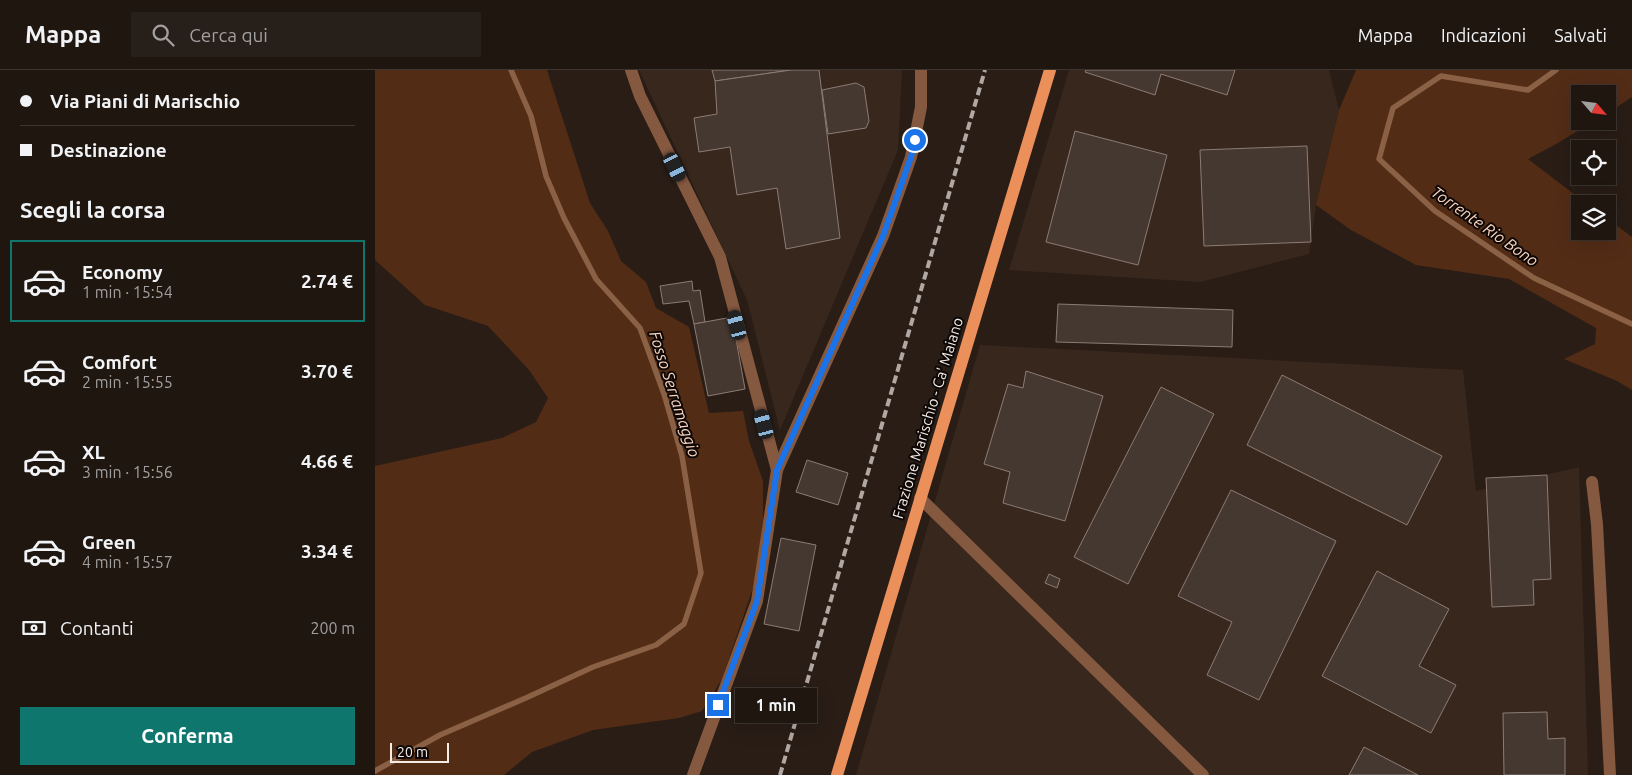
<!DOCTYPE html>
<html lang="it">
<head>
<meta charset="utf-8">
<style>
	body { margin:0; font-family:Ubuntu,sans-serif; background:#271f19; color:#f1f3f6; height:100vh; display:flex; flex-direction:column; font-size:19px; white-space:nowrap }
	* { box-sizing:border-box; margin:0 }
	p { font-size:16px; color:#a19f9f }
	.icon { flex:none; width:28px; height:28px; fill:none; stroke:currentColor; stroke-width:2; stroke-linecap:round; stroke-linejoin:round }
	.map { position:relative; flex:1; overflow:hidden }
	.drawer { display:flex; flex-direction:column; background:#1f1610; width:375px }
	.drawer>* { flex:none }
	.guide { display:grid; align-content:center; height:110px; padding:0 20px; background:#1f1610 }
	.needle { width:32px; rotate:118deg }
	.controls { position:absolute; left:1196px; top:15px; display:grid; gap:10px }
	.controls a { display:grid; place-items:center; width:45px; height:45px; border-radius:0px; background:#1f1610; box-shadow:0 5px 20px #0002,0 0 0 1px #3c3530; font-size:25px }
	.scale { position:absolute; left:15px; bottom:12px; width:59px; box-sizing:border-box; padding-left:5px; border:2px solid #f5ece8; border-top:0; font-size:14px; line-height:18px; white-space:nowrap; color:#f5ece8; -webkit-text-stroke:4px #0d0806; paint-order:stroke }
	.end { position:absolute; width:22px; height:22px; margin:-11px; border:6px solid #1a73e8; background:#fff; box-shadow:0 0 0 2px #fff }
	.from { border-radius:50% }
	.bubble { position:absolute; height:35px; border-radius:0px; background:#1f1610; box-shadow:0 5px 20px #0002,0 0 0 1px #3c3530; font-size:16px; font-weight:700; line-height:35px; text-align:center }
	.car { position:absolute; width:15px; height:30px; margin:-15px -8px; border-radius:6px; box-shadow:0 0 4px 1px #0007; background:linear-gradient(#222 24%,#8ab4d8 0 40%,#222 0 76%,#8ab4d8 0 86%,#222 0) }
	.guide b { display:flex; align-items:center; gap:18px; height:48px; font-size:19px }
	.guide b+b { border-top:1px solid #3c3530 }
	.guide i { width:12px; height:12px; background:#f1f3f6 }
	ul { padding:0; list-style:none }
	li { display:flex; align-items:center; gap:15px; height:82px; margin:0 10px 8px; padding:0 10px; border:2px solid transparent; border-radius:0px }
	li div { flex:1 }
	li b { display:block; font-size:19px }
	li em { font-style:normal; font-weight:700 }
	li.on { border-color:#0f766e }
	li>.icon { width:45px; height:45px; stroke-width:1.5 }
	h2 { padding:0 20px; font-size:22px; line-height:60px }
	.pay { display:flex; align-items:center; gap:12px; height:55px; padding:0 20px; font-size:19px }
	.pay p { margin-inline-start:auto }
	.cta { display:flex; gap:10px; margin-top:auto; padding:10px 20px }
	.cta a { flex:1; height:58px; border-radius:0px; background:#0f766e; color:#fff; font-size:20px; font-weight:700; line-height:58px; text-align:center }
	header { display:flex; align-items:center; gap:30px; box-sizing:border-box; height:70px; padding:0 25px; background:#1f1610; border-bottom:1px solid #3c3530 }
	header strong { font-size:24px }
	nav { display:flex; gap:28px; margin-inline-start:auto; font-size:18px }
	.search { width:350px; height:45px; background:#271f19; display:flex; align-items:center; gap:12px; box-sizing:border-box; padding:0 18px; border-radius:0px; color:#a19f9f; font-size:19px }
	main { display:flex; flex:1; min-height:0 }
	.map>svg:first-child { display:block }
	.built { fill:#38271d }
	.green { fill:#532c16 }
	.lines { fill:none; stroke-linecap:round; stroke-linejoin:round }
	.stream { stroke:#8b6146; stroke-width:5.5 }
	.building { fill:#453831; stroke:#8c7c74 }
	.minor { stroke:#855840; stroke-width:12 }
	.major { stroke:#eb8f5b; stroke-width:12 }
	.rail { stroke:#b2a8a3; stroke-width:4; stroke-dasharray:8 4; stroke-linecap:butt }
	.route { stroke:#1a73e8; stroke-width:6 }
	.labels { text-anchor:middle; stroke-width:4; stroke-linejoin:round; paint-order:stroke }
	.street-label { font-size:15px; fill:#f5ece8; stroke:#0d0806 }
	.water-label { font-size:16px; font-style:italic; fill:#f9d3c0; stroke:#0d0806 }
</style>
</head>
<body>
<header>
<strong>Mappa</strong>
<div class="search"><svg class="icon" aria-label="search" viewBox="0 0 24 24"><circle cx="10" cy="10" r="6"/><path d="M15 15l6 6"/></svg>Cerca qui</div>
<nav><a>Mappa</a><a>Indicazioni</a><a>Salvati</a></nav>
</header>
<main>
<section class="drawer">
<div class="guide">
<b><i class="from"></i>Via Piani di Marischio</b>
<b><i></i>Destinazione</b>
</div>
<h2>Scegli la corsa</h2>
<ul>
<li class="on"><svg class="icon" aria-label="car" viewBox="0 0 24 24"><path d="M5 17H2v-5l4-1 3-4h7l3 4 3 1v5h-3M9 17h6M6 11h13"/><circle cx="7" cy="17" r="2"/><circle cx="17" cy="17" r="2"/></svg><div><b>Economy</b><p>1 min · 15:54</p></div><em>2.74 €</em></li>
<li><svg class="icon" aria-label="car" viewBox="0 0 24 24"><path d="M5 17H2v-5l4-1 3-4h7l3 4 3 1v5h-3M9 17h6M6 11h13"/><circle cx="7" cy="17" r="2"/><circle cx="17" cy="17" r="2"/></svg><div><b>Comfort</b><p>2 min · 15:55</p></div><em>3.70 €</em></li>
<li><svg class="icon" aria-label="car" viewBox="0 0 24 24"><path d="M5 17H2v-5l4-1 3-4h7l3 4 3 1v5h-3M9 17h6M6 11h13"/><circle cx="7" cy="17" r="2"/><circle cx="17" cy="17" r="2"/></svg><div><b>XL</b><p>3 min · 15:56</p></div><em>4.66 €</em></li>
<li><svg class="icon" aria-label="car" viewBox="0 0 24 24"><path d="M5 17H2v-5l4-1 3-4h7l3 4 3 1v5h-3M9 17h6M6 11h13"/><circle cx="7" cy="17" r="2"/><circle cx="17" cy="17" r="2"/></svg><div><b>Green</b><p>4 min · 15:57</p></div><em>3.34 €</em></li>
</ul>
<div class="pay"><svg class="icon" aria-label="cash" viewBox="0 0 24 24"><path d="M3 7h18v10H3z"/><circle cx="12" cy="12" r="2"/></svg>Contanti<p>200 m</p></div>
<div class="cta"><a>Conferma</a></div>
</section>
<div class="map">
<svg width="1257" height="705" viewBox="0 0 1257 705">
	<rect width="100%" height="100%" fill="#291d16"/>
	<!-- built -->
	<g class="built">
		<path d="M264,0H527L523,80L405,360L372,230Z"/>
		<path d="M694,0H954L964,40L941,135L934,184L825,212L634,200Z"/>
		<path d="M605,275L1088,300L1101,421L1204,397L1213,705H481Z"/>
	</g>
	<!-- green -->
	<g class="green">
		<path d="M0,0H172L215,133L233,161L246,191L271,212L281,238L314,257L334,343L368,341L374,371L388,411V451L383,503L347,609L327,641L304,648L218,660L157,682L129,705H0V396L127,368L161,352L173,328L154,300L113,256L50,235L0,190Z"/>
		<path d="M981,0H1257V27L1233,43L1232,24H1205V51H1219L1183,73L1153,89L1212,134H1205V161H1232L1233,149L1257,167V320L1242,311L1189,289L1220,274L1221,258L1134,209L1041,195L976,160L941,135L964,40Z"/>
	</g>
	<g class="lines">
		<!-- stream -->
		<g class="stream">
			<path d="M1181,0L1153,20L1066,6L1018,38L1004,89L1060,141L1159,208L1257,254"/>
			<path d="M0,701L65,665L153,627L218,597L281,575L309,554L326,503L307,386L289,324L265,258L221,209L189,148L171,106L156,46L136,0"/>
		</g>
	</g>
	<!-- building -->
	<g class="building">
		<path d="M337,0H416L340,11Z"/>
		<path d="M416,0H444L465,168L411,179L402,118L362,125L355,77L324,82L319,48L342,44L340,11Z"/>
		<path d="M711,0H860L852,25L786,4L780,25L710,2Z"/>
		<path d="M481,13L489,17L494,51L491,58L453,64L447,20Z"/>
		<path d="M700,61L792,85L763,195L671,172Z"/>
		<path d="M932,76L936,172L829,176L825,80Z"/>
		<path d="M317,211L318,221L325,220L330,252L319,254L314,231L288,234L285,216Z"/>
		<path d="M683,234L858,240L857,277L681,272Z"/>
		<path d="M357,247L370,319L333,326L319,254Z"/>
		<path d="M651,301L728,326L690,451L628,433L635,402L609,394L633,314L648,318Z"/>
		<path d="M907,305L1067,386L1032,455L872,375Z"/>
		<path d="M786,317L839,344L753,514L699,487Z"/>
		<path d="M432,390L473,403L463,435L421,422Z"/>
		<path d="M1172,405L1176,509L1158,510L1159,535L1117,537L1111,408Z"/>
		<path d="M856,420L961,471L884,630L832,605L857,552L803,526Z"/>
		<path d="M406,468L441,475L424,561L389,554Z"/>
		<path d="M1002,501L1074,539L1044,596L1081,615L1056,663L947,606Z"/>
		<path d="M674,504L685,509L682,518L670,513Z"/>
		<path d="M1172,642L1173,669L1190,668V705H1129L1128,643Z"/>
		<path d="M989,677L1043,705H974Z"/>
	</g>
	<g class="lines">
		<!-- minor -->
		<g class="minor">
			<path d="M256,0L265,26L345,187L402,400L382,531L318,705"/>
			<path d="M402,400L508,166L536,87L546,37V0"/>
			<path d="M1217,412L1222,454L1235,705"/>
			<path d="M545,428L828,705"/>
		</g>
		<!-- major -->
		<path class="major" d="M462,705L675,0"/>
		<!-- rail -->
		<path class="rail" d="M405,705L610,0"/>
	</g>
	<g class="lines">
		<!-- route -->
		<path class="route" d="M343,635L382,531L402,400L508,166L536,87L540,70"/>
	</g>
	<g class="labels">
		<!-- street labels -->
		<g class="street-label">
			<text transform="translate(553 348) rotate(-73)" y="5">Frazione Marischio - Ca' Maiano</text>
		</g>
		<!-- water labels -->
		<g class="water-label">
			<text transform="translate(1110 156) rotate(35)" y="6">Torrente Rio Bono</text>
			<text transform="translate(300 324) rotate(72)" y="6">Fosso Serramaggio</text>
		</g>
	</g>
</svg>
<div class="controls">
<a><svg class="needle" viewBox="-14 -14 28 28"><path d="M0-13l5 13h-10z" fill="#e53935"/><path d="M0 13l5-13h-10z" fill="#a19f9f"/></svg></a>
<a><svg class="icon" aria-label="locate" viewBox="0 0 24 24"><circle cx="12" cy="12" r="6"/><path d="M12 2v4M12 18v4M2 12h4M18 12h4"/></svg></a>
<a><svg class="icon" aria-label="layers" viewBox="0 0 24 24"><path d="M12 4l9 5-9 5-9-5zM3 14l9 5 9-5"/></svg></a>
</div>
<div class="scale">20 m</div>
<i class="end from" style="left:540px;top:70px"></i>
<i class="end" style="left:343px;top:635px"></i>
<div class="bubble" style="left:360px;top:618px;width:82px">1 min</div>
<i class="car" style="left:300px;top:97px;rotate:154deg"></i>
<i class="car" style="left:362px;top:255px;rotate:345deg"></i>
<i class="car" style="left:389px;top:354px;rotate:345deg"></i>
</div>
</main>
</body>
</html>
